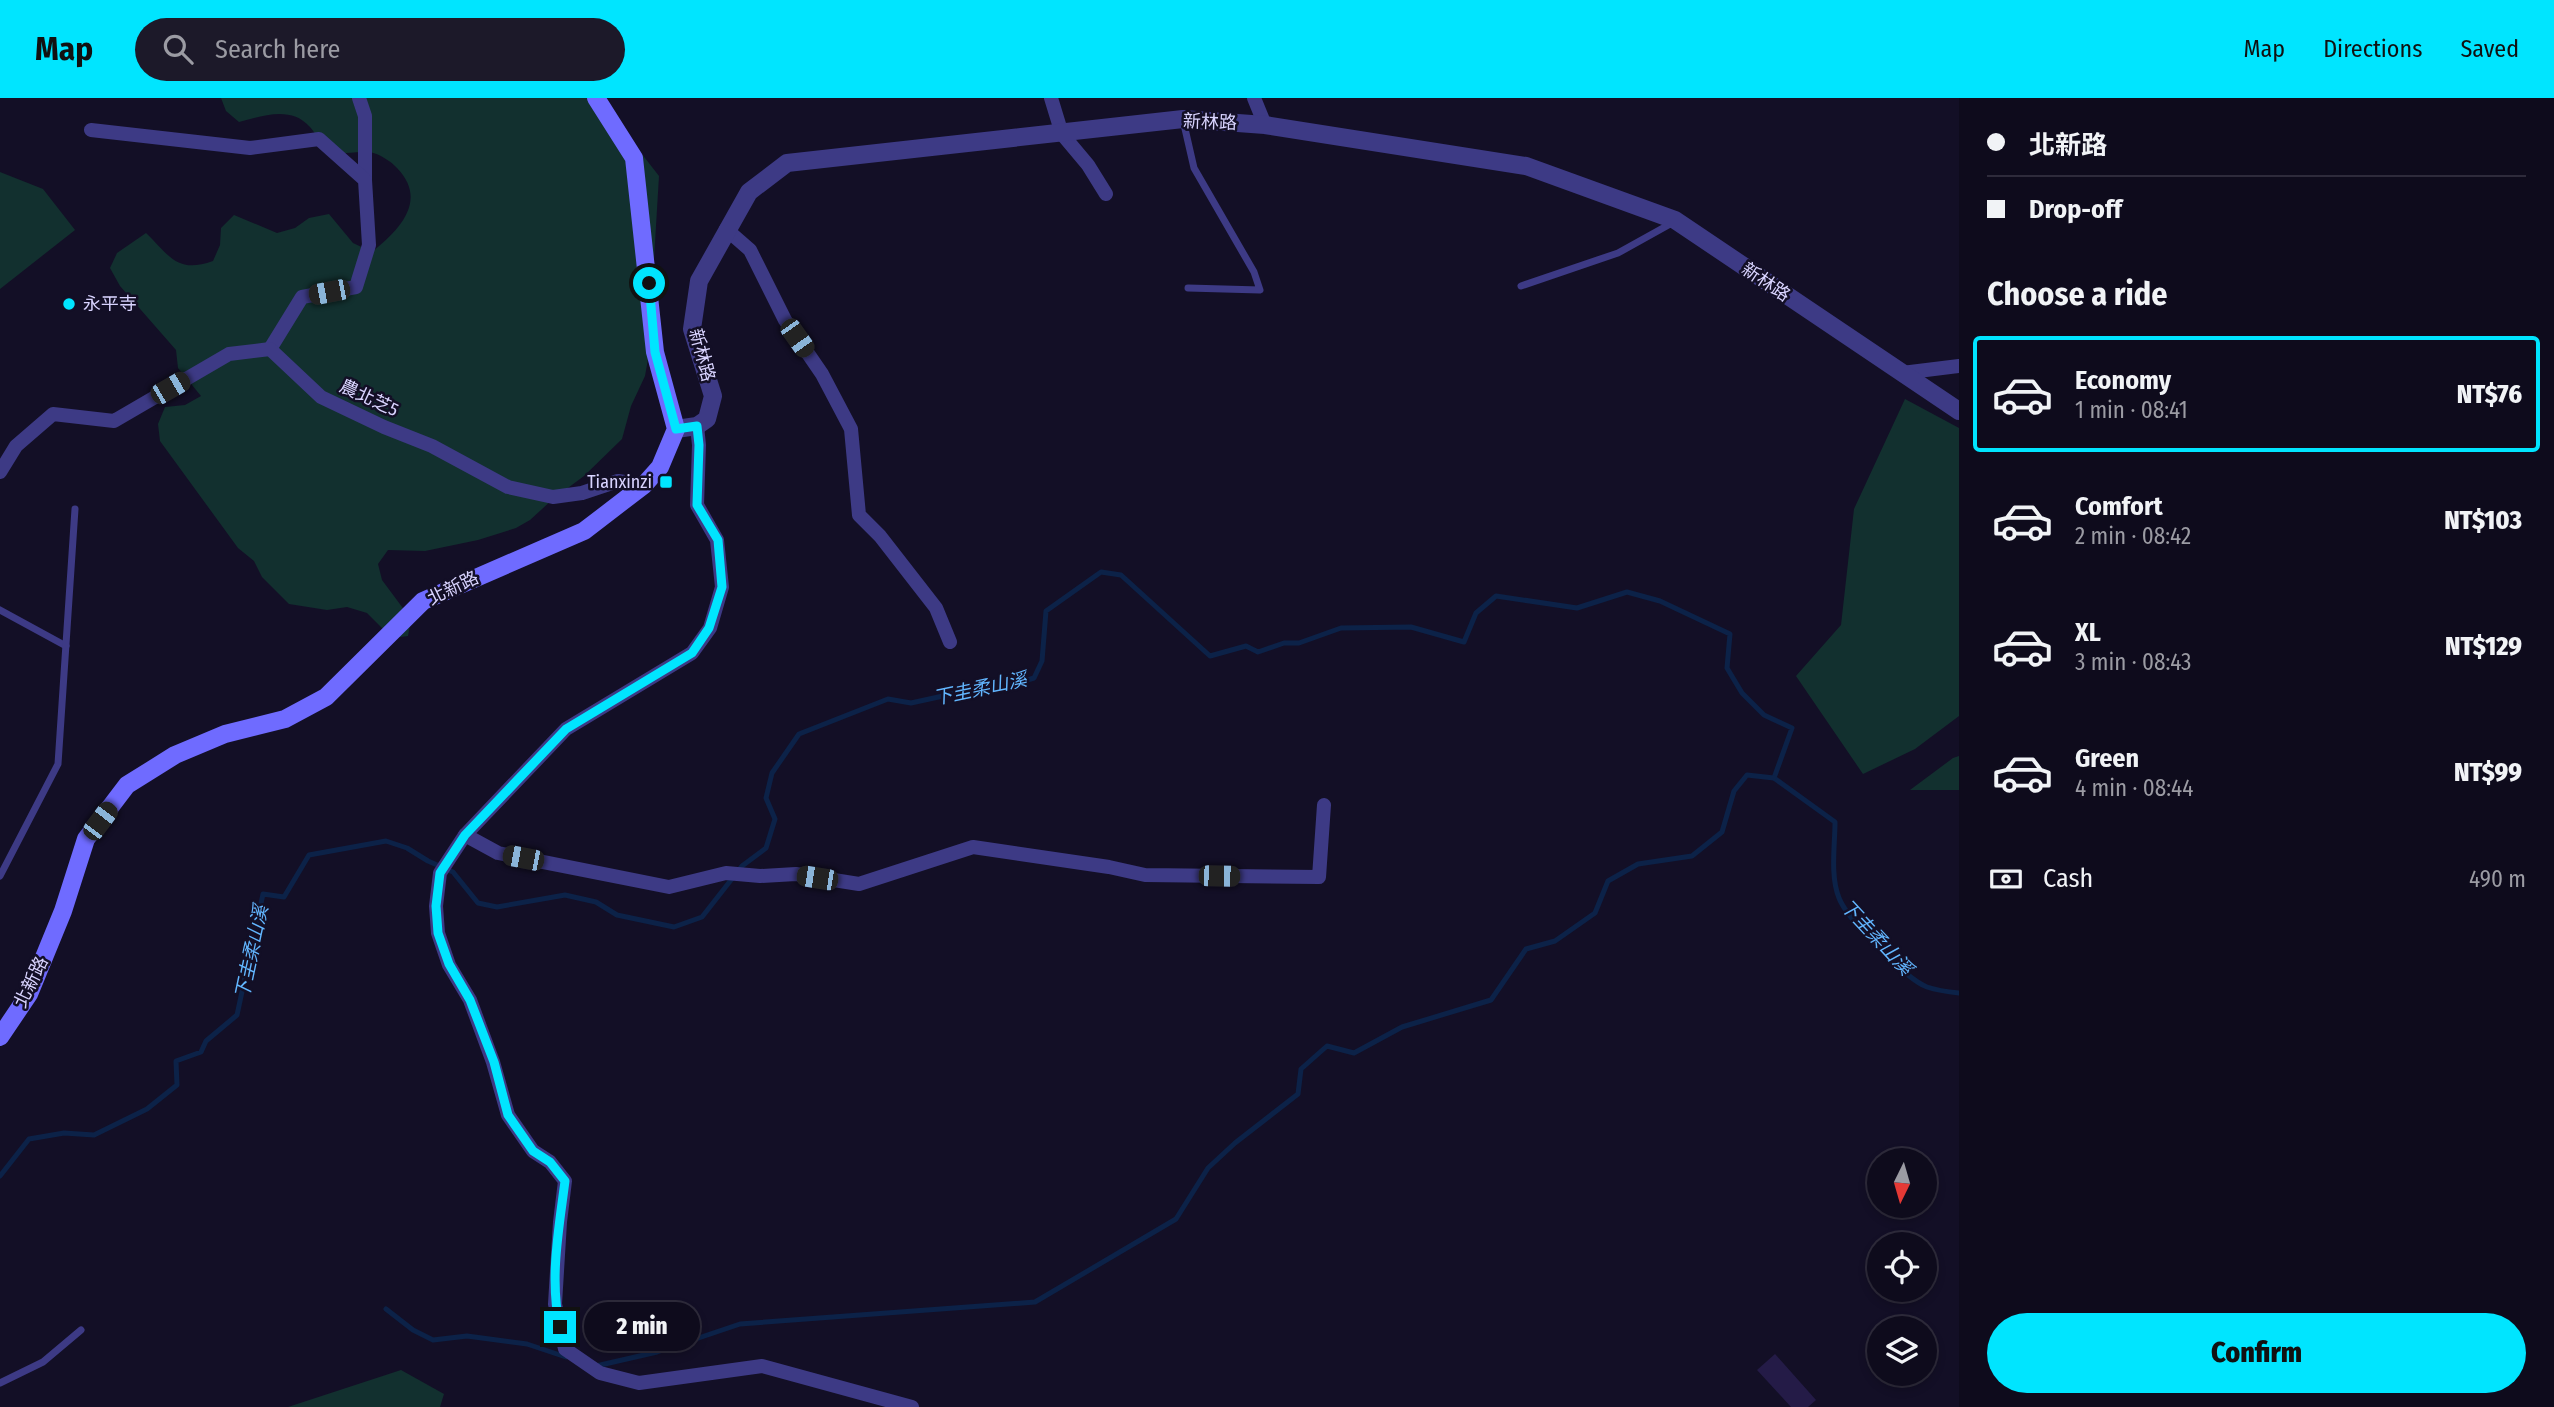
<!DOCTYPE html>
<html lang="en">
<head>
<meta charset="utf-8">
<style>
	body { margin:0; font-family:"Fira Sans Condensed","Noto Sans TC",sans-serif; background:#1c1929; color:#f1f3f6; height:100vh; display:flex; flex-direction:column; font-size:26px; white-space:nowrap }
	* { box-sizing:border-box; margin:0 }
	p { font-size:23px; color:#9b9ba3 }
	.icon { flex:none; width:38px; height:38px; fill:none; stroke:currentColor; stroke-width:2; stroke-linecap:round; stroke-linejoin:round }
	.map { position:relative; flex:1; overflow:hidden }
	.sheet { display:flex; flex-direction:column; background:#0e0b1c; width:595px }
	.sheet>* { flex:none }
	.top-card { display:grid; align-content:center; height:154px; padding:0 28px; background:#0e0b1c }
	.needle { width:46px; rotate:185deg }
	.controls { position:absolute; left:1867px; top:1050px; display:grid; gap:14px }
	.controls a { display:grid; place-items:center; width:70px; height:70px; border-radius:50%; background:#0e0b1c; box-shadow:0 4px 10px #0003,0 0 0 2px #2e2b3b; font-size:35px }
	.end { position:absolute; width:32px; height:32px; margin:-16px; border:9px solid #00e5ff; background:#111; box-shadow:0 0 0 4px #111 }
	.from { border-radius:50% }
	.bubble { position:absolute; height:49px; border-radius:24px; background:#0e0b1c; box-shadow:0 4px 10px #0003,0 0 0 2px #2e2b3b; font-size:23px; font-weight:800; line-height:49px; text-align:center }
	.car { position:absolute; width:21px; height:42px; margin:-21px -10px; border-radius:9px; box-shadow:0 0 5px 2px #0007; background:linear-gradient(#222 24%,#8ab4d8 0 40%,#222 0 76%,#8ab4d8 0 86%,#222 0) }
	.top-card b { display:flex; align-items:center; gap:24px; height:66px; font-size:26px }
	.top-card b+b { border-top:2px solid #2e2b3b }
	.top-card i { width:18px; height:18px; background:#f1f3f6 }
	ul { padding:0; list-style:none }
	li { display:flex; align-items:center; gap:21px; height:116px; margin:0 14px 10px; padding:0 14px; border:4px solid transparent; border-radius:7px }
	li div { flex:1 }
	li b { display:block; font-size:26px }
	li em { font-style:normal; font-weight:800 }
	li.selected { border-color:#00e5ff }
	li>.icon { width:63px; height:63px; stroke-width:1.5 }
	h2 { padding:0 28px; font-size:32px; line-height:84px }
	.pay { display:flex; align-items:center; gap:18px; height:77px; padding:0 28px; font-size:26px }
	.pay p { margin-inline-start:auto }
	.primary-button { display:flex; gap:14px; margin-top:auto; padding:14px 28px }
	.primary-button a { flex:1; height:80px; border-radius:42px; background:#00e5ff; color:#111; font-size:28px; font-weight:800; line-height:80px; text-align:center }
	header { display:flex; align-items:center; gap:42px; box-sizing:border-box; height:98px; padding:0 35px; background:#00e5ff; color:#111 }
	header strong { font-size:33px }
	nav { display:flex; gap:38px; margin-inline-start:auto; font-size:24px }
	.search { width:490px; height:63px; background:#1c1929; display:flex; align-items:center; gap:18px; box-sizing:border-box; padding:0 24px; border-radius:38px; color:#9b9ba3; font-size:26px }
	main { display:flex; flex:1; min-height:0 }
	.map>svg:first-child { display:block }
	.green { fill:#12302f }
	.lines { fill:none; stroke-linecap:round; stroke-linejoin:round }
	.stream { stroke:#0c2248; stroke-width:5 }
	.building { fill:#241b47 }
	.service { stroke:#3d3a85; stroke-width:7 }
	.minor { stroke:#3d3a85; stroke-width:14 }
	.tertiary { stroke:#3d3a85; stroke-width:18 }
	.secondary { stroke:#6f6bff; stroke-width:18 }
	.route { stroke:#00e5ff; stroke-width:9 }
	.poi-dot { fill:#00e5ff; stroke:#130f26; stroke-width:2.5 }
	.labels { text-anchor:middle; stroke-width:5; stroke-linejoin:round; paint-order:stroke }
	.street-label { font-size:18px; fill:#d9d4ff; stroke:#130f26 }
	.poi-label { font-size:18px; fill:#d9d4ff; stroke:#130f26; text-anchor:start }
	.water-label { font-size:19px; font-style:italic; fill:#62b6ff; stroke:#130f26 }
</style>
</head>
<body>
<header>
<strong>Map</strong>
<div class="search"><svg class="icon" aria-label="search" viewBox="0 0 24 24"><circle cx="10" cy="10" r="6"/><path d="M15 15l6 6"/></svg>Search here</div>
<nav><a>Map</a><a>Directions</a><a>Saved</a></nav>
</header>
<main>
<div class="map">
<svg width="1959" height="1309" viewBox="0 0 1959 1309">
	<rect width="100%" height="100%" fill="#130f26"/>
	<!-- green -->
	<g class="green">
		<path d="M221,0H589L638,51L659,78L648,261L645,278L631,308L622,341L584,378L553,401L530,422L516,430L478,442L425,453L388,452L378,466L382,482L411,521L408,538L392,540L367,515L347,509L327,512L289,506L262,479L254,463L238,450L160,343L158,326L165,309L185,307L201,298L178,270L176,252L120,188L110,170L117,155L146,135C170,158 177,176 213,163L220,147L221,130L234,117L277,135L295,130L309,120L329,116L353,145L372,154C398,133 429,103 397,70C391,63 379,56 370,54C358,53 342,58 332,52C322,48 316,36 310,29C291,7 262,18 239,24L226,13Z"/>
		<path d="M0,74L43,91L75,132L0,191Z"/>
		<path d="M1905,301L1959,330V618L1915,651L1863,676L1796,578L1841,527L1854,411Z"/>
		<path d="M1959,658V692H1910L1953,660Z"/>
		<path d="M401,1272L444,1296L440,1309H288Z"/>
	</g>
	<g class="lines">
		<!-- stream -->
		<g class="stream">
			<path d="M0,1078L29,1041L64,1035L94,1037L147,1011L177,987L176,963L201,954L206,943L237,917L263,796L284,799L309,757L386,743L407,750L428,763L453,774L478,805L497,809L565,797L596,804L617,817L674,829L702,819L742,768L766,750L775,721L766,700L772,675L799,636L888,601L911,605L975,591L981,587L1004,589L1034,580L1042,563L1046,513L1101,474L1121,477L1210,558L1246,548L1258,554L1284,545H1299L1341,530L1411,529L1464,544L1476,515L1496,498L1577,510L1627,494L1660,503L1730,536L1727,570L1742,595L1764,617L1792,630L1774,680L1835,724C1835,747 1830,778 1839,800C1847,821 1906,881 1927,889C1936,892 1949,894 1959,895"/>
			<path d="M386,1211L413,1232L433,1242L467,1238L527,1246L566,1259"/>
			<path d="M596,1268L657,1254L740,1226L1035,1204L1176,1121L1208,1070L1235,1045L1298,996L1301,971L1327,948L1354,955L1402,929L1491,902L1526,851L1555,843L1595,815L1608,783L1638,766L1692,758L1722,734L1734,693L1747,677L1774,680"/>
		</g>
	</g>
	<!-- building -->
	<path class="building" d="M1775,1256L1816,1302L1808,1309H1791L1757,1272Z"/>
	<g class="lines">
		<!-- service -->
		<g class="service">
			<path d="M1183,22L1194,70L1254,174L1260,192L1188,190"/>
			<path d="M1521,188L1618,155L1672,125"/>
			<path d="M0,512L66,548"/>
			<path d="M0,778L58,666L75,411"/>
			<path d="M0,1285L43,1264L81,1232"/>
		</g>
		<!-- minor -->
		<g class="minor">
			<path d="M359,0L365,18V82"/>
			<path d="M1051,0L1062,36L1088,67L1106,96"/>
			<path d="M1254,0L1265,27"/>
			<path d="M91,32L250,50L319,41L365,82L369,147L356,189L302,199L270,251"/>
			<path d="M726,131L750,152L785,222L822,276L851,331L859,417L880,438L936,510L950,544"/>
			<path d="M1902,275L1959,268"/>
			<path d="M697,328L699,347L697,407L717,442L722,489L710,530L692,555L566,631L465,737L440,775L436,808L438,835L449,867L470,902L493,964L508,1017L533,1053L550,1064L565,1083L560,1124L555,1206L565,1251L600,1275L639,1285L762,1268L912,1309"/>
			<path d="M0,374L16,348L53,316L114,323L229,256L270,251L321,299L384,329L432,348L508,389L553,399L582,395L618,383L644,387"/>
			<path d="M465,737L498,755L669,789L726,775L760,778L796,776L859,786L973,749L1109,769L1145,777L1319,779L1324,707"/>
		</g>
		<!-- tertiary -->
		<path class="tertiary" d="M676,331L697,328L707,321L713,298L692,231L699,183L749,94L787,65L1183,21L1265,27L1526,68L1675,122L1959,313"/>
		<!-- secondary -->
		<path class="secondary" d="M0,939L29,896L63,813L86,741L127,687L175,657L225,636L285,621L326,599L423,503L584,433L644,387L660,369L676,331L655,254L634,60L596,0"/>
	</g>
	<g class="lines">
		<!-- route -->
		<path class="route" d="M560,1229C549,1182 559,1130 565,1083L550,1064L533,1053L508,1017L494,964L470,902L449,866L438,835L436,808L440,775L465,737L566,631L692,555L709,530L722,489L718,442L697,407L699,347L697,328L676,331L655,254L649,185"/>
	</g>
	<!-- markers -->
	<g class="poi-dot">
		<circle cx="69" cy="206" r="7"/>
		<rect x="659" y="377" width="14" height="14" rx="3.5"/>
	</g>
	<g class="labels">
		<!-- street labels -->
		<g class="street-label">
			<text transform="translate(1210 24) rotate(2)" y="6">新林路</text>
			<text transform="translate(1766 184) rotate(34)" y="6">新林路</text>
			<text transform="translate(702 257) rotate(75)" y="6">新林路</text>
			<text transform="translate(369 300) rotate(25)" y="6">農北芝5</text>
			<text transform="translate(453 490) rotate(-26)" y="6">北新路</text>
			<text transform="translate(31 884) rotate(-64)" y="6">北新路</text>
		</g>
		<!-- poi labels -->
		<g class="poi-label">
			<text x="83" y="212">永平寺</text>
			<text x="652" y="390" text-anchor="end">Tianxinzi</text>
		</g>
		<!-- water labels -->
		<g class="water-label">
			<text transform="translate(980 590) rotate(-12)" y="7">下圭柔山溪</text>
			<text transform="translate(1877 839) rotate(47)" y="7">下圭柔山溪</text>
			<text transform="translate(251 854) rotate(-78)" y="7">下圭柔山溪</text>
		</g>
	</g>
</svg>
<div class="controls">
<a><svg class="needle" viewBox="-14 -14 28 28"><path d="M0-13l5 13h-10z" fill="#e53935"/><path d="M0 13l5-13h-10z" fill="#9b9ba3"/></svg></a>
<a><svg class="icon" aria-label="locate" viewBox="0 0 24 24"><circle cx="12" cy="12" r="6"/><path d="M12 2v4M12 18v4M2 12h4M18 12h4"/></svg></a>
<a><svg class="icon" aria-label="layers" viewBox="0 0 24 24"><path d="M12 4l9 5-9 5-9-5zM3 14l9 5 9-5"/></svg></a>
</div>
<i class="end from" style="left:649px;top:185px"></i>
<i class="end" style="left:560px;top:1229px"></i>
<div class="bubble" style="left:584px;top:1204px;width:116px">2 min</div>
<i class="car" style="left:329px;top:194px;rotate:259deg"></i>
<i class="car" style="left:797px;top:240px;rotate:145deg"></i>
<i class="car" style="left:170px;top:290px;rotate:60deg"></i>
<i class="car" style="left:100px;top:723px;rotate:37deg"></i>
<i class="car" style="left:523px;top:760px;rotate:281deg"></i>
<i class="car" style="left:1219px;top:778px;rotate:91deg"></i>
<i class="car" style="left:817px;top:780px;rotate:279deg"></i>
</div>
<section class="sheet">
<div class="top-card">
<b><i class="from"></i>北新路</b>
<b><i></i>Drop-off</b>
</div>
<h2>Choose a ride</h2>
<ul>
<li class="selected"><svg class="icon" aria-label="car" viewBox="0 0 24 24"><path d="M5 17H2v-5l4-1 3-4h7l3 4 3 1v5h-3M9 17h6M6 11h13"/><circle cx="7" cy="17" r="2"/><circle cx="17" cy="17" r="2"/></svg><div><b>Economy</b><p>1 min · 08:41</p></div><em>NT$76</em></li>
<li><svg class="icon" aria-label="car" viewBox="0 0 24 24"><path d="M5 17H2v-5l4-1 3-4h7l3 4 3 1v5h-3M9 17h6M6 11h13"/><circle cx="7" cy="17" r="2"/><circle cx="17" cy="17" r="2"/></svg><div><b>Comfort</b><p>2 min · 08:42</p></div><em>NT$103</em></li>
<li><svg class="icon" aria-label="car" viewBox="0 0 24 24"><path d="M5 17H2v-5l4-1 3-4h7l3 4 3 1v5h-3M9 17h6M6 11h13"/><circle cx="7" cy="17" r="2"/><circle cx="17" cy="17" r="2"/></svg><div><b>XL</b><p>3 min · 08:43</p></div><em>NT$129</em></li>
<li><svg class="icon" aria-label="car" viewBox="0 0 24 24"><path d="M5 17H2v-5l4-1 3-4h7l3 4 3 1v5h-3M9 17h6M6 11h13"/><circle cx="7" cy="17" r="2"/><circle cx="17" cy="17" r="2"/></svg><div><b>Green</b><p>4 min · 08:44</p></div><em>NT$99</em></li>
</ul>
<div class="pay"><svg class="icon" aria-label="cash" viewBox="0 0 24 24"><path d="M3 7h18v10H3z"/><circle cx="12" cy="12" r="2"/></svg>Cash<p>490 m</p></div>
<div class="primary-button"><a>Confirm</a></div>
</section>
</main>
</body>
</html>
